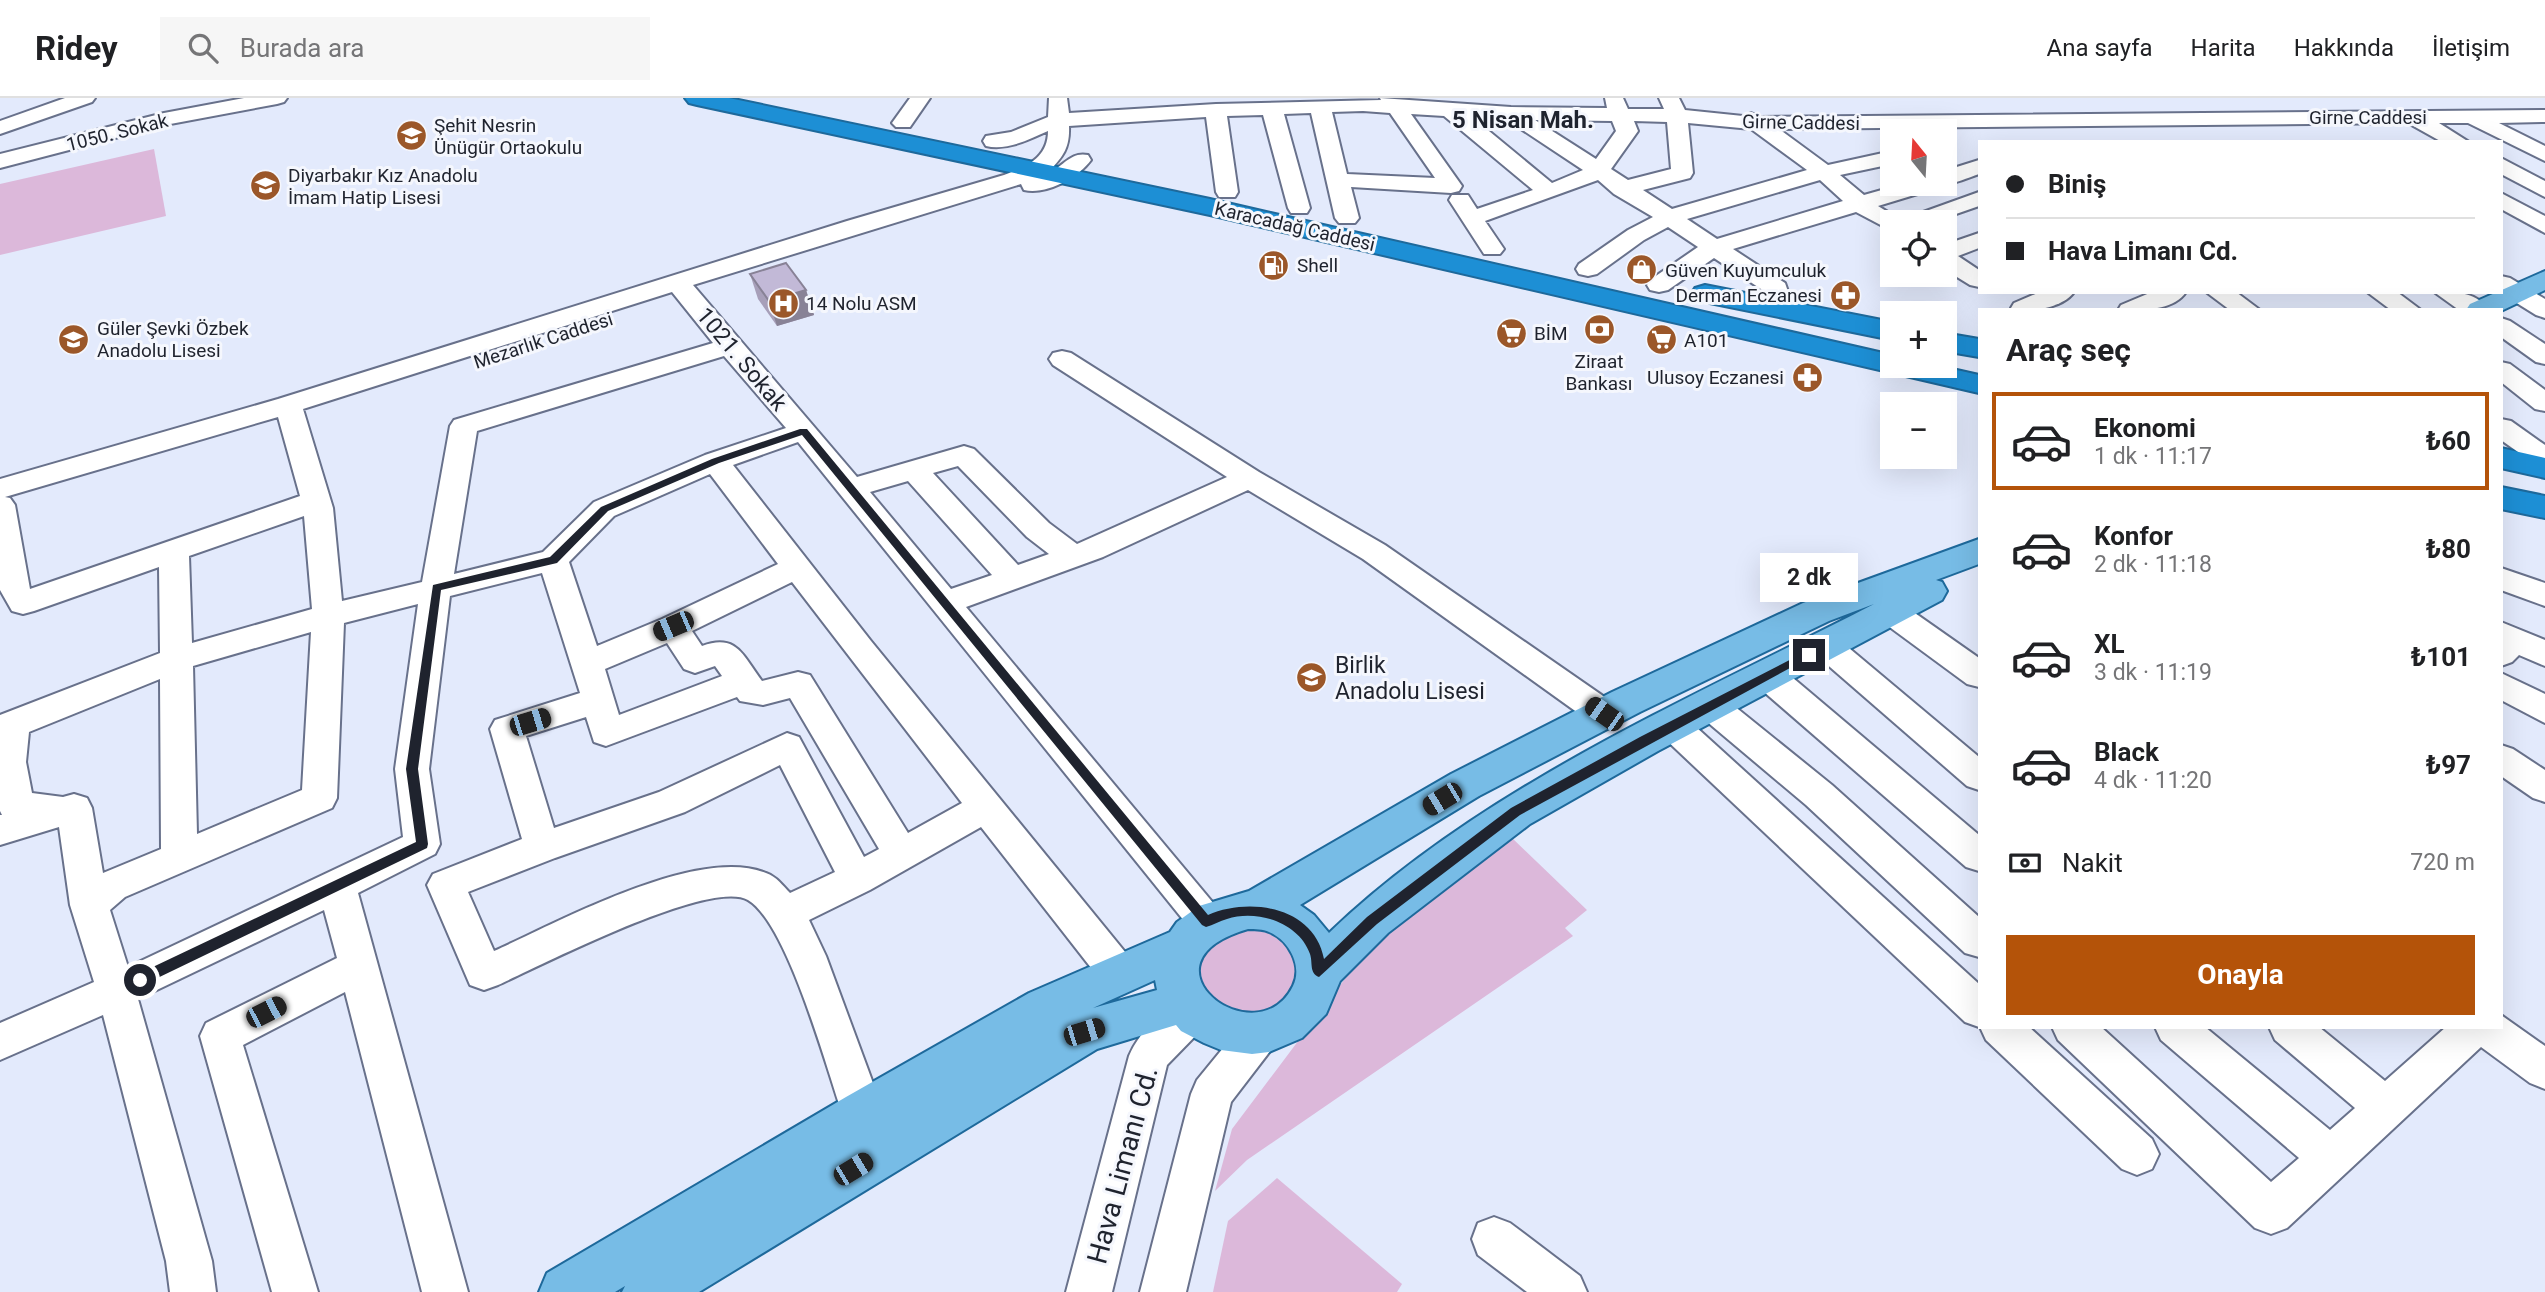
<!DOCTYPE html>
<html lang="tr">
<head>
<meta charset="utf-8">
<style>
	body { margin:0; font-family:Roboto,sans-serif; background:#f6f6f6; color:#202124; height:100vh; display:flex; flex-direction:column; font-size:26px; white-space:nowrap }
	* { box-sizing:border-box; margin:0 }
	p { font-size:23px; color:#757577 }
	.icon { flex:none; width:38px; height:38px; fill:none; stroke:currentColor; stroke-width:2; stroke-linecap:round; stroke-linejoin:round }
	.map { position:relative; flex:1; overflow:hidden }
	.side { position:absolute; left:1978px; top:210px; width:525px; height:721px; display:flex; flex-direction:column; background:#fff; border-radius:0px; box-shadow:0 7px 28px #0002 }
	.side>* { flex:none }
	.hud { position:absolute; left:1978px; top:42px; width:525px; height:154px; border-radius:0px; box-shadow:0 7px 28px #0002; display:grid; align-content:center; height:154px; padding:0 28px; background:#fff }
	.needle { width:46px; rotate:342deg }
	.tools { position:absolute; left:1880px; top:21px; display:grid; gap:14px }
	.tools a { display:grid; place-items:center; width:77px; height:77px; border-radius:0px; background:#fff; box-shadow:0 7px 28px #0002; font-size:35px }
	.end { position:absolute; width:32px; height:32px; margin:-16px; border:9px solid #1f232e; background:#fff; box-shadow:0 0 0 4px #fff }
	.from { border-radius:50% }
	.bubble { position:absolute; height:49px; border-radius:0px; background:#fff; box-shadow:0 7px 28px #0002; font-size:23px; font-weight:700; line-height:49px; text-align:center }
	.car { position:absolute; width:21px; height:42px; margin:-21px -10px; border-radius:9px; box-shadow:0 0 5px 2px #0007; background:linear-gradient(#222 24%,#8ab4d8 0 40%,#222 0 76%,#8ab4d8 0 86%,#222 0) }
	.hud b { display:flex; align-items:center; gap:24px; height:66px; font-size:26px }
	.hud b+b { border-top:2px solid #e0e0e0 }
	.hud i { width:18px; height:18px; background:#202124 }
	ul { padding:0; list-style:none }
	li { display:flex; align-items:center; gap:21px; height:98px; margin:0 14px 10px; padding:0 14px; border:4px solid transparent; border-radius:0px }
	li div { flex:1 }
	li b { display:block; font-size:26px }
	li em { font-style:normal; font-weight:700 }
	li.on { border-color:#b45309 }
	li>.icon { width:63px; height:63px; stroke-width:1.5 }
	h2 { padding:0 28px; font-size:32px; line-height:84px }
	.pay { display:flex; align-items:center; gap:18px; height:77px; padding:0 28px; font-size:26px }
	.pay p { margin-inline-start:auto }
	.action { display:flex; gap:14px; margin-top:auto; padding:14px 28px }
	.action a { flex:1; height:80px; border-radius:0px; background:#b45309; color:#fff; font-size:28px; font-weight:700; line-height:80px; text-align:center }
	header { display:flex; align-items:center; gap:42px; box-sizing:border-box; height:98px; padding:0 35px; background:#fff; border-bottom:2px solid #e0e0e0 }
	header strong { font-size:33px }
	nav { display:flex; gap:38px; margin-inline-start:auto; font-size:24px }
	.search { width:490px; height:63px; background:#f6f6f6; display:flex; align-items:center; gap:18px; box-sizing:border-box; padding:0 24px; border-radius:0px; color:#757577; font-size:26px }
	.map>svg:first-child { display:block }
	.green { fill:#dcb8da }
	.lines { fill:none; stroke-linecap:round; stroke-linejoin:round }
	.minor-casing { stroke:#68718b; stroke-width:4 }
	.major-casing { stroke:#1e699b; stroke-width:4 }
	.highway-casing { stroke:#1e699b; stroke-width:4 }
	.minor { fill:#fff; fill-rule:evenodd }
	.major { fill:#77bce6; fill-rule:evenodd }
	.highway { fill:#1d8fd5; fill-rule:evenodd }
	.wall { fill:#a79fb9 }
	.shaded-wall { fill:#888296 }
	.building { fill:#c2b9d7; stroke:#888296; stroke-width:2 }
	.route { fill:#1f232e }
	.labels { text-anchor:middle; stroke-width:6; stroke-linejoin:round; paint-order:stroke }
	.far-street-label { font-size:19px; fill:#1f232e; stroke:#f5f7fd }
	.far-poi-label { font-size:19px; fill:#1f232e; stroke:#f5f7fd; text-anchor:start }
	.street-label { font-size:23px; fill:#1f232e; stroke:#f5f7fd }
	.poi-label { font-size:23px; fill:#1f232e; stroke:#f5f7fd; text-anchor:start }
	.far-district-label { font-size:24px; font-weight:bold; fill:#1f232e; stroke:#f5f7fd }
	.near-street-label { font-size:28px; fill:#1f232e; stroke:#f5f7fd }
</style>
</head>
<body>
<header>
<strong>Ridey</strong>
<div class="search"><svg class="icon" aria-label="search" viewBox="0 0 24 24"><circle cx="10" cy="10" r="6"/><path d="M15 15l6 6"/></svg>Burada ara</div>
<nav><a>Ana sayfa</a><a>Harita</a><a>Hakkında</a><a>İletişim</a></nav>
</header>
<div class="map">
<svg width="2545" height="1194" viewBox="0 0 2545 1194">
	<rect width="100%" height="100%" fill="#e3eafc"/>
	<!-- green -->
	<g class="green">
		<path d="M154,51L166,118L0,157V86Z"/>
		<path d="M1511,739L1587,812L1565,830L1573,838L1247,1062L1215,1093L1232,1031L1356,866L1409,808Z"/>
		<path d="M1239,831C1274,830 1282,839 1301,867L1297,895L1254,922L1206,903C1192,858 1198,853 1239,831Z"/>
		<path d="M1277,1080L1402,1186L1397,1194H1213L1228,1123Z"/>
	</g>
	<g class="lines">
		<defs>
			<g id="minor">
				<path d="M65,0H95L92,4L0,36V23Z"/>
				<path d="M244,0H287L284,4L277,6L165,27L0,70V56L164,15Z"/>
				<path d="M910,0H930L910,29H896L892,25Z"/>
				<path d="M1049,0H1067L1069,15L1216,6L1381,2L1380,0L1511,9L1607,10L1605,0H1623L1628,11H1664L1659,0H1679L1685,12L1743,18L1751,15L1761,19L2545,12V24L2499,25L2545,48V63L2468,25H2439L2469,44H2442L2408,25L1779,31L1828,67L1892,53V66L1840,77L1864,97L1903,86H1937L1934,91L1878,108L1901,122L1979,94V108L1933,124H1892V133L1856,114L1733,151L1785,185L1794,211L1790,216L1781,219L1772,216L1764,193L1714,160L1668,192L1659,194L1650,192L1647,187L1650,182L1698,149L1668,129L1644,142L1597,176L1588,178L1579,176L1576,171L1579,166L1628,132L1653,119L1614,96L1598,82L1485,123L1504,151L1500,156H1484L1449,102L1452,97H1468L1477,111L1533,92L1444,18L1411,16L1462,88L1459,93L1451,95L1351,89L1359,120L1355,125H1339L1335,120L1311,15L1284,16L1310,110L1307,115H1291L1288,110L1263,17L1227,18L1238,94L1235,99H1219L1216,94L1206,19L1069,28C1070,50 1063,59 1047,75C1063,70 1070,53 1088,57L1091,62C1078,80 1046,97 1024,92L1021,86L693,187L857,379L964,348L974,351L1049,425L1077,446L1227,379L1053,267L1049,261L1053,255L1062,253L1071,255L1259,374L1385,447L1616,607L1621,616L1616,625L1604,629L1592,625L1363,461L1248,392L1103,459L966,509L1219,812L1225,823L1219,834L1206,839L1193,834L798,344L733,367L871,543L1134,865L1140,877L1134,889L1120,894L1106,889L981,729L870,792L809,822L826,858L884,1015L878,1029L863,1035L848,1029L842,1015C826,968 787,825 748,802C710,780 540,868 498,887L484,892L470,887L427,787L433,776L522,741L490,631L495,622L580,595L542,475L450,498L429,671L440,746L435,756L358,795L468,1194H422L345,894L243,947L318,1194H272L200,938L206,925L337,860L324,812L138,901L212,1163L216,1194H170L166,1163L103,917L0,962V925L94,884L70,807L59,729L0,747V717H2L0,713V617L160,555L159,469L34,513L23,516L12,513L0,492V381L278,301L847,123L1004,77C1026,69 1048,60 1048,33C1030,41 1007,53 986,48L983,43L986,38L1011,34L1048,19ZM1363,13L1390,15L1435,80L1347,76L1332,14ZM1472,19L1506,21L1583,72L1552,85ZM1535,22L1612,23L1616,33L1596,61ZM1634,23L1667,24L1671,71L1628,82L1611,71L1638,33ZM1688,25L1751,31L1807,72L1672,111L1643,92L1690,80L1693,75ZM1820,82L1843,103L1717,141L1687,121ZM672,194L713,245L454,322L450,328L422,484L342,503L333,410L303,311ZM724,258L786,330L705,357L594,404L543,454L454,476L477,333ZM278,319L300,398L30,491L15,407L10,400L5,399ZM958,368L1027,439L1049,456L1018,467L933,375ZM710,376L778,466L662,521L597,548L569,464L614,418ZM908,383L992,477L951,491L870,394ZM304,418L312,511L192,545L189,458ZM792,484L962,705L908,735L810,577L798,574L762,583C743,558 737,535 702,548L692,533ZM418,506L395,671L403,739L128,869L110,812L125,799L332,710L337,700L344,525ZM311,534L302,692L197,736L193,568ZM667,545L684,571L695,575L715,568L722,578L619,617L605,571ZM160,581L161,751L103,775L92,710L87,700L74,696L63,699L32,695L26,664L29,634ZM737,599L740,603L763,607L790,600L879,751L864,759L799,639L787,635L659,694L554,730L526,638L586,619L594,644L606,648ZM780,667L835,774L790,795C783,788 776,778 766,775C698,747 559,824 494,853L468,794L555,760L685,714Z"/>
				<path d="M2501,60L2545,83V99L2501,76Z"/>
				<path d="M1979,62V76C1967,80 1953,87 1940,86H1944V73Z"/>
				<path d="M2501,95L2545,118V135L2501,111Z"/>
				<path d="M1979,135V150L1958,158L1979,172V189L1970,187L1944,171V147Z"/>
				<path d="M2501,178L2510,180L2545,201V220L2536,217L2499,194Z"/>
				<path d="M2040,194H2074C2063,210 2027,216 2011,210L2014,205Z"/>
				<path d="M2152,194H2186C2173,214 2139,212 2118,212L2121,207Z"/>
				<path d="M2206,194H2236L2260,212H2230Z"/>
				<path d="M2367,194H2397L2421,212H2391Z"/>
				<path d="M2434,194C2454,194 2476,193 2489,212H2459Z"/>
				<path d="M2501,220L2510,223L2545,246V266L2536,264L2501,239Z"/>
				<path d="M2501,264L2510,266L2545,292V313L2535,311L2501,284Z"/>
				<path d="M2501,321L2511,323L2545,347V369L2535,366L2501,342Z"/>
				<path d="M2501,470L2545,485V508L2501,492Z"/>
				<path d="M1891,503L1902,506L1979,560V589L1967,586L1880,522L1875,514L1880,506Z"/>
				<path d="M2501,524L2545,542V568L2519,557L2512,564L2501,568Z"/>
				<path d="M1826,536L1837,540L1979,659V692L1967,688L1815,556L1810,548L1815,540Z"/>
				<path d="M1768,566L1780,569L1979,737V773L1966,769L1756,587L1752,578L1756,569Z"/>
				<path d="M2501,575L2545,596V625L2501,602Z"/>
				<path d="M1711,595L1723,599L1832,687L1979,819V859L1965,855L1806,707L1699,617L1694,608L1699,599Z"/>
				<path d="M1673,615L1685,619L1979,886V929L1965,924L1661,637L1656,628L1661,619Z"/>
				<path d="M2501,647L2513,651L2545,672V704L2533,700L2501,678Z"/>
				<path d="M1192,896L1206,901L1212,914L1206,927L1167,967L1112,1194H1066L1129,958C1139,934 1167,905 1192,896Z"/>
				<path d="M1260,917L1274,922L1280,935L1274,948L1231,1004L1186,1194H1140L1191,996L1197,982L1246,922Z"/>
				<path d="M2501,917L2545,948V991L2530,985L2481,949L2287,1130L2271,1136L2255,1130L2058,942L2052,929H2101L2271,1084L2299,1060L2161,942L2155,929H2205L2330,1032L2355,1010L2275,942L2269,929H2319L2385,983L2446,929H2501Z"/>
				<path d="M1980,929H2029L2152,1041L2159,1056L2152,1071L2137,1077L2122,1071L1986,942Z"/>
				<path d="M1494,1119L1510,1125L1580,1178L1587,1194H1527L1478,1157L1472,1141L1478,1125Z"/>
			</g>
			<g id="major">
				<path d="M2545,173V192L2501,213L2466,212L2470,206Z"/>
				<path d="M1979,441V466L1936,482L1942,484L1947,493L1942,502L1658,653L1530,726L1388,835L1340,883L1326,916L1302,940L1269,954L1252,956L1221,952L1204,945L1181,933L1176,927L1097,951L699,1194H622L625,1188L615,1194H539L547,1175L846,999L1029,895L1170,834L1177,824L1199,808L1249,793L1451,676L1612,594L1803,505ZM1874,506C1688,602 1481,689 1329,835L1314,817L1300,807L1479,698L1640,614L1829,523ZM1248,831C1255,831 1263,831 1269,834C1289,842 1303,868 1293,888C1257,961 1130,865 1248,831ZM1155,882L1157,892L1093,910Z"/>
			</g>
			<g id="highway">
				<path d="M685,0H729L1210,101L1892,257V268H1939L1979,277V295L1210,117L697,7L689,5Z"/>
				<path d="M1705,187L1892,224V242L1695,202L1691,196L1695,190Z"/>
				<path d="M1944,235L1979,241V259L1944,253Z"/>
				<path d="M2501,350L2545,360V380L2501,370Z"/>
				<path d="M2501,389L2545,398V420L2501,411Z"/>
			</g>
		</defs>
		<!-- minor casing -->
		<use href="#minor" class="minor-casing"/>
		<!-- major casing -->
		<use href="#major" class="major-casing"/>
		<!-- highway casing -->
		<use href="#highway" class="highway-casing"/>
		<!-- minor -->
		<use href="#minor" class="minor"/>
		<!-- major -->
		<use href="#major" class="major"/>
		<!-- highway -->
		<use href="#highway" class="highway"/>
	</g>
	<!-- wall -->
	<path class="wall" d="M750,176L806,192L814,217L777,228L758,201Z"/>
	<!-- shaded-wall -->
	<path class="shaded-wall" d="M806,192L814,217L777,228L769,203Z"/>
	<!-- building -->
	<path class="building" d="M786,165L806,192L769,203L750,176Z"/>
	<!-- route -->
	<path class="route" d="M800,331H807L1208,817C1249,799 1314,808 1324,861L1367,819L1511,710L1640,639L1805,554L1809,553L1814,557L1520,717L1377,826L1319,879C1309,875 1313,865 1310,856C1299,824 1256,811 1227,821C1220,823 1213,827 1206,829L1202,827L802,337L719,365L608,413L557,465L441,492L418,671L428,746L427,750L145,886H136V877L416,744L406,671L433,487L550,459L601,409L712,361Z"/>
	<!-- icons -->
	<defs>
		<symbol id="school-disc" viewBox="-11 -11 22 22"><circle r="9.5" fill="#9b5729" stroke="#f5f7fd"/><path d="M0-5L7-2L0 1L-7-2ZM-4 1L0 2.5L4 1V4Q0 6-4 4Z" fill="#fff"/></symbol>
		<symbol id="fuel-disc" viewBox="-11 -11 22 22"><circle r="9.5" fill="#9b5729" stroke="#f5f7fd"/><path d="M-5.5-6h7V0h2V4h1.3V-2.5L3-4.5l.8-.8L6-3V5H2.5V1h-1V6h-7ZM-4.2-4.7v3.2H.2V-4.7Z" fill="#fff"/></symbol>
		<symbol id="shop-disc" viewBox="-11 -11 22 22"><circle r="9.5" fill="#9b5729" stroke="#f5f7fd"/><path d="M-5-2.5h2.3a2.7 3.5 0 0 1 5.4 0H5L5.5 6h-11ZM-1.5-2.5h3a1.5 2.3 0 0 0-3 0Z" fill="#fff"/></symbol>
		<symbol id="pharmacy-disc" viewBox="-11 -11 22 22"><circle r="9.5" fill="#9b5729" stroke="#f5f7fd"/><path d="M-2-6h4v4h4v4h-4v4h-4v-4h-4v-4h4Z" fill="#fff"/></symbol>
		<symbol id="hospital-disc" viewBox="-11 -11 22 22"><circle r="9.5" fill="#9b5729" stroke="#f5f7fd"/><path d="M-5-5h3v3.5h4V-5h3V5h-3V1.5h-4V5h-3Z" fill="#fff"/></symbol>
		<symbol id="bank-disc" viewBox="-11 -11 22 22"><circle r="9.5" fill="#9b5729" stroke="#f5f7fd"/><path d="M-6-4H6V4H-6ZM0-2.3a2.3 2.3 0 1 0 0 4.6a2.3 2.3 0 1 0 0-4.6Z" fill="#fff"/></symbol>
		<symbol id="supermarket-disc" viewBox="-11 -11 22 22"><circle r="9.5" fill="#9b5729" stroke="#f5f7fd"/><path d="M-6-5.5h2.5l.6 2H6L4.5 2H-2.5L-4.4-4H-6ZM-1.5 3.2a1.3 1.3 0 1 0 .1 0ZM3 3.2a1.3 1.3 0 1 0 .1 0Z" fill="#fff"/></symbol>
	</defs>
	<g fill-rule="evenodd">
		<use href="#school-disc" x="394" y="20" width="35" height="35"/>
		<use href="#school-disc" x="248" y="70" width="35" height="35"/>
		<use href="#fuel-disc" x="1256" y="150" width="35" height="35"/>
		<use href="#shop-disc" x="1624" y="154" width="35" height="35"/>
		<use href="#pharmacy-disc" x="1828" y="180" width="35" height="35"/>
		<use href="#hospital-disc" x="766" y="188" width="35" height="35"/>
		<use href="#bank-disc" x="1582" y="214" width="35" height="35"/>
		<use href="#supermarket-disc" x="1494" y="218" width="35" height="35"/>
		<use href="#school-disc" x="56" y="224" width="35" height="35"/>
		<use href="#supermarket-disc" x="1644" y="224" width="35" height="35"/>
		<use href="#pharmacy-disc" x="1790" y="262" width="35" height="35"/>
		<use href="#school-disc" x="1294" y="562" width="35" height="35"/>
	</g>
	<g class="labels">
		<!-- far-street labels -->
		<g class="far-street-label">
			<text x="2368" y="26">Girne Caddesi</text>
			<text transform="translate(1801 24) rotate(1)" y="7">Girne Caddesi</text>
			<text transform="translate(117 34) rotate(-14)" y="7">1050. Sokak</text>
			<text transform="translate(1295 128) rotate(13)" y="7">Karacadağ Caddesi</text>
			<text transform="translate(543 242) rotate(-18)" y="7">Mezarlık Caddesi</text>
		</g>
		<!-- far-poi labels -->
		<g class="far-poi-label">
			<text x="434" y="34">Şehit Nesrin<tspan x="434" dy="22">Ünügür Ortaokulu</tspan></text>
			<text x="288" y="84">Diyarbakır Kız Anadolu<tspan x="288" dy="22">İmam Hatip Lisesi</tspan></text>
			<text x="1297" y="174">Shell</text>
			<text x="1665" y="179">Güven Kuyumculuk</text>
			<text x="1822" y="204" text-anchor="end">Derman Eczanesi</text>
			<text x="806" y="212">14 Nolu ASM</text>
			<text x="97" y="237">Güler Şevki Özbek<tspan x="97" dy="22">Anadolu Lisesi</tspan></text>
			<text x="1534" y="242">BİM</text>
			<text x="1684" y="249">A101</text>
			<text x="1599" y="270" text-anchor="middle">Ziraat<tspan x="1599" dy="22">Bankası</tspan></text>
			<text x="1784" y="286" text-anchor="end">Ulusoy Eczanesi</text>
		</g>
		<!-- street labels -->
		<g class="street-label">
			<text transform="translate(742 261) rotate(50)" y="8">1021. Sokak</text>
		</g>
		<!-- poi labels -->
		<g class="poi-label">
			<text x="1335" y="575">Birlik<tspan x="1335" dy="26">Anadolu Lisesi</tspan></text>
		</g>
		<!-- far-district labels -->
		<g class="far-district-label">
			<text x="1523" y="30">5 Nisan Mah.</text>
		</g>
		<!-- near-street labels -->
		<g class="near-street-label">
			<text transform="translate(1122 1067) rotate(-75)" y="10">Hava Limanı Cd.</text>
		</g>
	</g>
</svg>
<div class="tools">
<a><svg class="needle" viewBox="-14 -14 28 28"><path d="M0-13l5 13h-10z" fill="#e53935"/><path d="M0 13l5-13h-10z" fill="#757577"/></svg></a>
<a><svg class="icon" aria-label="locate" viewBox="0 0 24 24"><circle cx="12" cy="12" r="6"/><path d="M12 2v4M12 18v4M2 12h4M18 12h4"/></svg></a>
<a>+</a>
<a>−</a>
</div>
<i class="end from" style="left:140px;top:882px"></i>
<i class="end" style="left:1809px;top:557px"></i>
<div class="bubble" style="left:1760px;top:455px;width:98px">2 dk</div>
<i class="car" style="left:673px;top:528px;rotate:247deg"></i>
<i class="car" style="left:1604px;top:616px;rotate:305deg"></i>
<i class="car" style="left:530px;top:624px;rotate:73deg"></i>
<i class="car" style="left:1442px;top:701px;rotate:239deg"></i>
<i class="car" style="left:266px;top:914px;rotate:63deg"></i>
<i class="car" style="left:1084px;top:934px;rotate:73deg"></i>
<i class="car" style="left:853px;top:1071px;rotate:59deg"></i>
<div class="hud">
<b><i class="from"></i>Biniş</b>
<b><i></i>Hava Limanı Cd.</b>
</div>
<section class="side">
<h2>Araç seç</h2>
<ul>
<li class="on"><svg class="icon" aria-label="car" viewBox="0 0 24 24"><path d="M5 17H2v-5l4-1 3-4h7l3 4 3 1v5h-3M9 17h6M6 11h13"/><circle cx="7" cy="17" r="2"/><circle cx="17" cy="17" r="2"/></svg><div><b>Ekonomi</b><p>1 dk · 11:17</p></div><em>₺60</em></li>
<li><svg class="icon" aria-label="car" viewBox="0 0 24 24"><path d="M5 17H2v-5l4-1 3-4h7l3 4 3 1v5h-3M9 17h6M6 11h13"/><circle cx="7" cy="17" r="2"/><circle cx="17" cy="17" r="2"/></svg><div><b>Konfor</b><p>2 dk · 11:18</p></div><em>₺80</em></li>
<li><svg class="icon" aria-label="car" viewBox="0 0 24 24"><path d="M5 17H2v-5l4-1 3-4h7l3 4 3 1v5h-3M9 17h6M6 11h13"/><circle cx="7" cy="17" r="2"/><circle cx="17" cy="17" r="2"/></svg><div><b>XL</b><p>3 dk · 11:19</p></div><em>₺101</em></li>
<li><svg class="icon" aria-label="car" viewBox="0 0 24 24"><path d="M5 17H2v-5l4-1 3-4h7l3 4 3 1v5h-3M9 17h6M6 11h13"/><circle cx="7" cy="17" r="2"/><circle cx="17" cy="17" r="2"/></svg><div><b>Black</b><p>4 dk · 11:20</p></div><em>₺97</em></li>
</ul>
<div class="pay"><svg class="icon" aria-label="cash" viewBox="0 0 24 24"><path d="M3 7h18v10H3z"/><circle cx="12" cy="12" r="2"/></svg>Nakit<p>720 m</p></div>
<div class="action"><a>Onayla</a></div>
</section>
</div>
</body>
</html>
